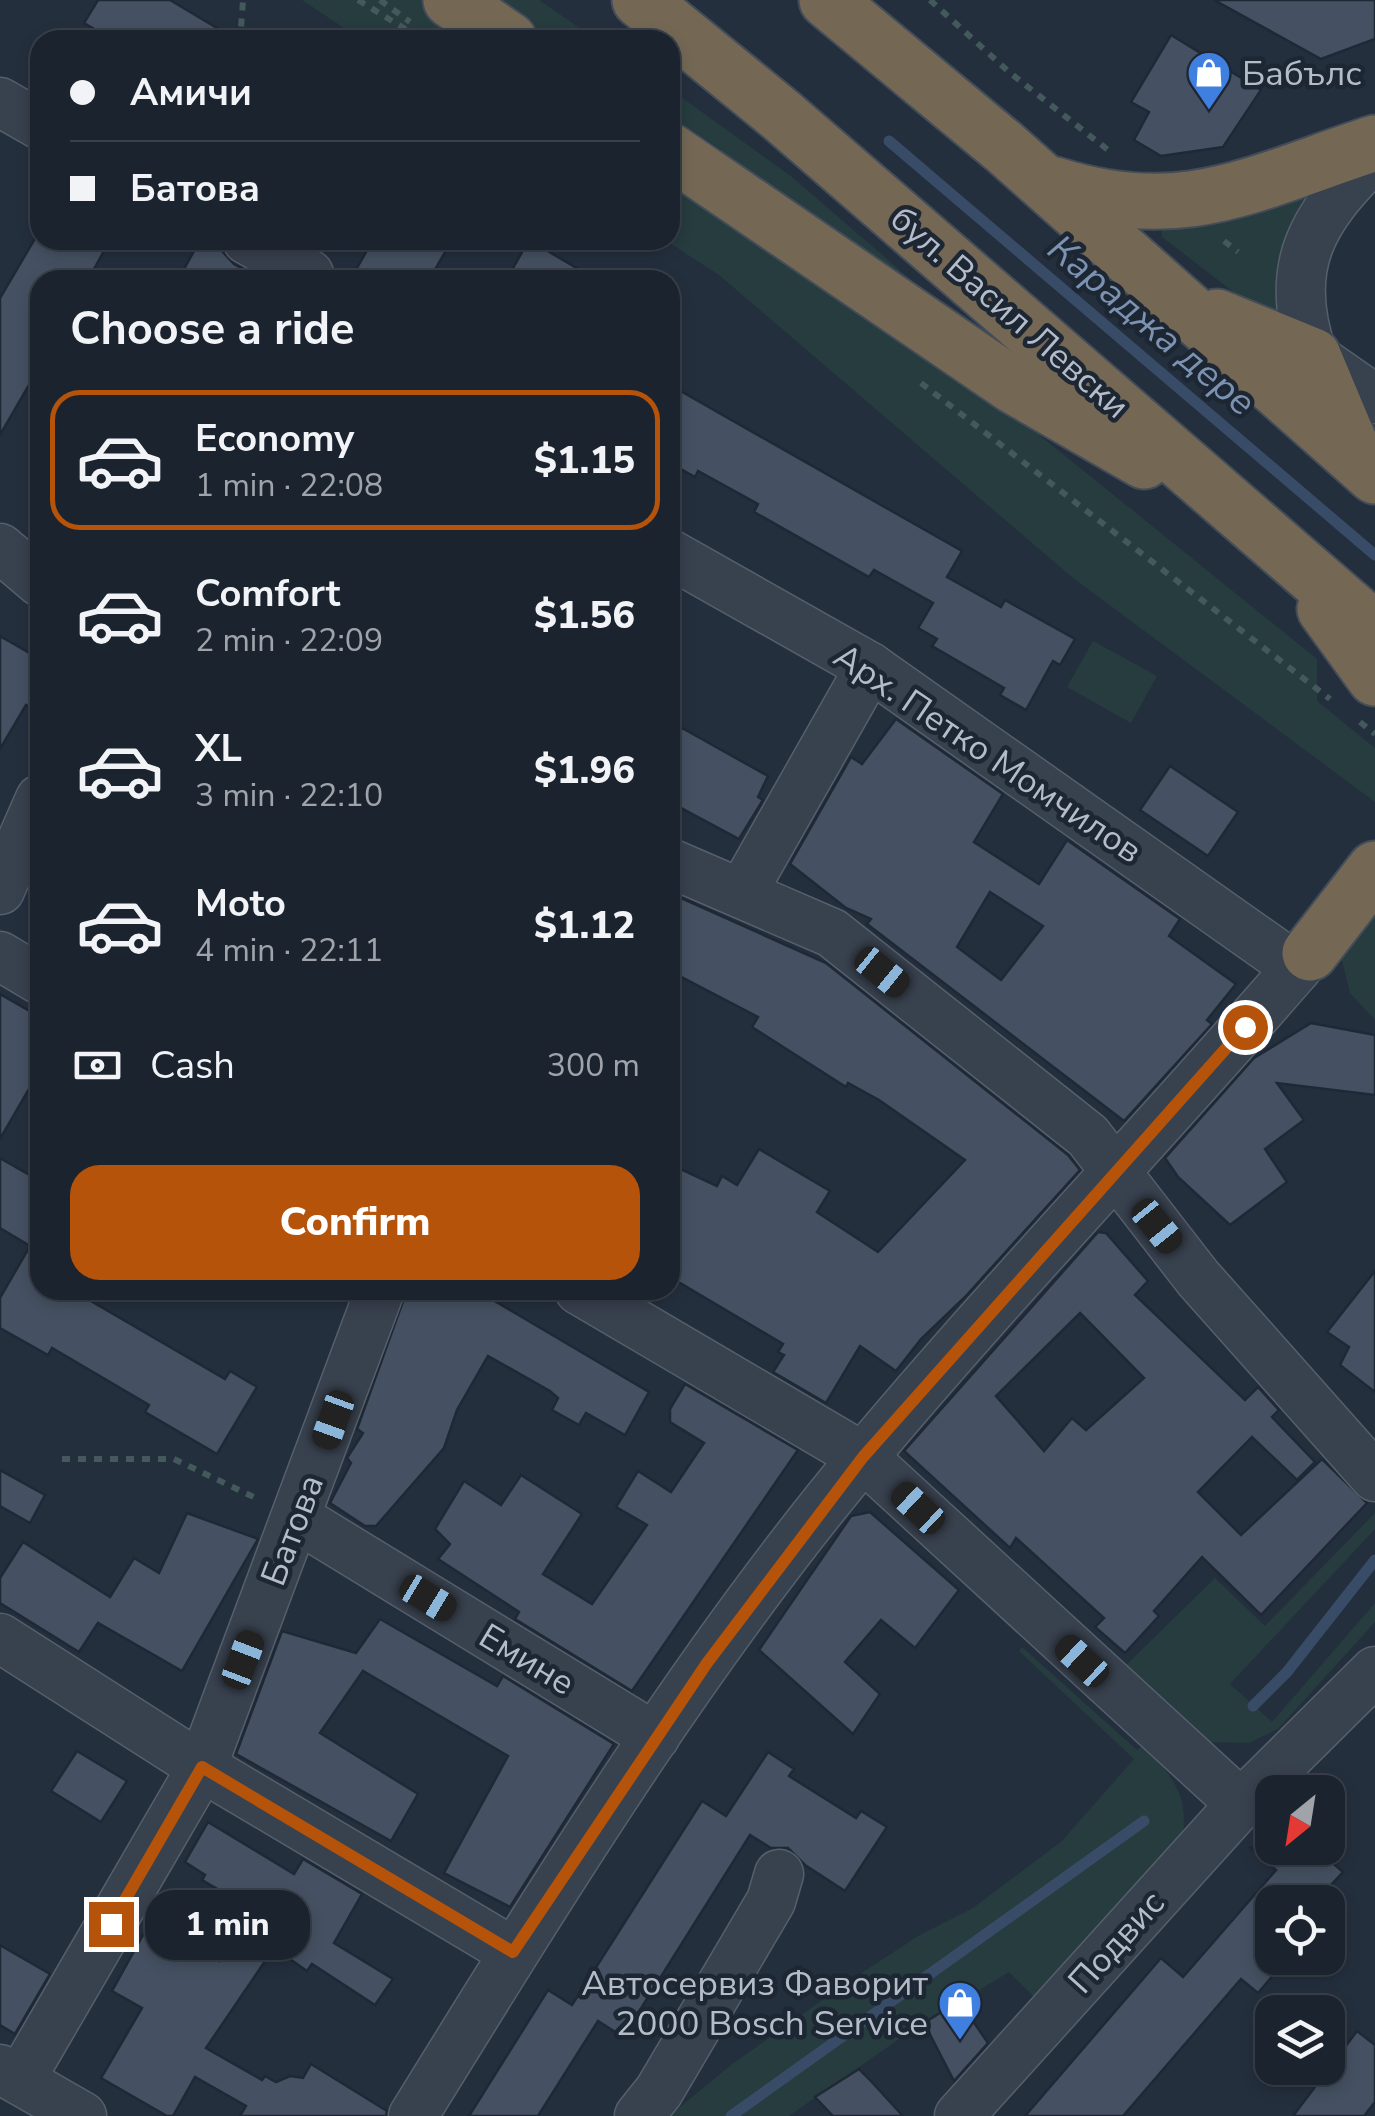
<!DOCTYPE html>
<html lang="en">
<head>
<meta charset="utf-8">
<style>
	body { margin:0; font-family:"Nunito Sans",sans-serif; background:#242b36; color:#f1f3f6; height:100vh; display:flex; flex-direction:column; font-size:38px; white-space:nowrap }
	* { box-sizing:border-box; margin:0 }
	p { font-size:32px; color:#a0a4aa }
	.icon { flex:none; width:55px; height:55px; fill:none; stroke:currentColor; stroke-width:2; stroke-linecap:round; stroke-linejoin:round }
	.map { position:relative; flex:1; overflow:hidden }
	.drawer { position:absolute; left:30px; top:270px; width:650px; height:1030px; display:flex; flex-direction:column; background:#1b232e; border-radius:30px; box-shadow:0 5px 15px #0003,0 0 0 2px #39404a }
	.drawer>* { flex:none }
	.top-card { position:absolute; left:30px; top:30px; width:650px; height:220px; border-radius:30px; box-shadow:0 5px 15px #0003,0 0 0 2px #39404a; display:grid; align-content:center; height:220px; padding:0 40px; background:#1b232e }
	.needle { width:65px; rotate:210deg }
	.tools { position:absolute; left:1255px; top:1775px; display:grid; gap:20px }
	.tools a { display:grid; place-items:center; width:90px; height:90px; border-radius:20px; background:#1b232e; box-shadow:0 5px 15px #0003,0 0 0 2px #39404a; font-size:50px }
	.end { position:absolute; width:45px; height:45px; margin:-22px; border:12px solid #b45309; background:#fff; box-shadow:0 0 0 5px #fff }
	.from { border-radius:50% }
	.bubble { position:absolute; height:70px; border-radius:30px; background:#1b232e; box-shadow:0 5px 15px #0003,0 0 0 2px #39404a; font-size:32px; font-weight:800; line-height:70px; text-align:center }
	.car { position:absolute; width:30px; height:60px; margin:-30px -15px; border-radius:12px; box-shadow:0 0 8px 2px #0007; background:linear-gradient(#222 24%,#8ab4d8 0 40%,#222 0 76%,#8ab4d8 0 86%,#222 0) }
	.top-card b { display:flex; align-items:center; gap:35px; height:95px; font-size:38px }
	.top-card b+b { border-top:2px solid #39404a }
	.top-card i { width:25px; height:25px; background:#f1f3f6 }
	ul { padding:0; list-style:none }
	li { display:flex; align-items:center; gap:30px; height:140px; margin:0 20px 15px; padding:0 20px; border:5px solid transparent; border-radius:30px }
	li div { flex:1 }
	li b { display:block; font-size:38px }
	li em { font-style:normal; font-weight:800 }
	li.selected { border-color:#b45309 }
	li>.icon { width:90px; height:90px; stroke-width:1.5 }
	h2 { padding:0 40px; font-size:45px; line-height:120px }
	.pay { display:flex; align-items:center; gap:25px; height:110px; padding:0 40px; font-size:38px }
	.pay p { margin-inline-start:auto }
	.button { display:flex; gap:20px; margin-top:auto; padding:20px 40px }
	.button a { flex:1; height:115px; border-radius:30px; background:#b45309; color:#fff; font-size:40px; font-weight:800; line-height:115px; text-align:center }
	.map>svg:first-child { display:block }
	.green { fill:#263c3f }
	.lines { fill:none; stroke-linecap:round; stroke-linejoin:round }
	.stream { stroke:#394c67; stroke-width:11 }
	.building { fill:#455162; stroke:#1f2835; stroke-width:2.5; fill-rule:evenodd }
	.minor-casing { stroke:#565f6c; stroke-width:51 }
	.highway-casing { stroke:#434c59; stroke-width:59 }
	.path { stroke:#44595c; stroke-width:6; stroke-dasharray:8 8; stroke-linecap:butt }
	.minor { stroke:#38414e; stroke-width:48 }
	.highway { stroke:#746855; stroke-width:55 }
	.route { stroke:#b45309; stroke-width:12 }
	.labels { text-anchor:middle; stroke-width:9; stroke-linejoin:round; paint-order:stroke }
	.poi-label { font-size:35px; fill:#b4bcc9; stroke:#1d2633; text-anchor:start }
	.street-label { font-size:35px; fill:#b4bcc9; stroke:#1d2633 }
	.water-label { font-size:38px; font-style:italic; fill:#7c92b1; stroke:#1d2633 }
</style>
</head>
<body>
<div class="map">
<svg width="1375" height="2116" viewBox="0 0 1375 2116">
	<rect width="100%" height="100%" fill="#242f3e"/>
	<!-- green -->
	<g class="green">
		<path d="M302,0H431L482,40H362Z"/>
		<path d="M482,0H539L597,40H540Z"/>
		<path d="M670,89L792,177L969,330L717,156L721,149L670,116Z"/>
		<path d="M1347,161L1288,334L1162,237V225Z"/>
		<path d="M670,168L1012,413L1317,659V701L1375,748V802L1073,578L719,275L665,240H670Z"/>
		<path d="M1093,641L1157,676L1131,723L1067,687Z"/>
		<path d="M1375,898V1020L1350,993L1341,956Z"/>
		<path d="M1375,1513V1529L1230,1684L1272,1722L1375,1603V1622L1278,1729L1249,1743L1208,1742L1123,1668L1215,1578L1265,1626Z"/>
		<path d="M1022,1647L1137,1750L1142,1746C1173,1774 1190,1797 1182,1840L1035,1998L1009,1972L902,2037L789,2116H669L731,2065L845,1984L918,1936L973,1908L1062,1841L1134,1759L1019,1651Z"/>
	</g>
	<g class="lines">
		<!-- stream -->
		<g class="stream">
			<path d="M889,141L1375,555"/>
			<path d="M1253,1706L1287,1672L1375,1560"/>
			<path d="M731,2116L1144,1821"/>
		</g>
	</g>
	<!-- building -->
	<g class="building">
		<path d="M98,0H170L237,40H113L84,23Z"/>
		<path d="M1214,0H1375V39L1321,59Z"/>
		<path d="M1171,35L1261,90L1223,147L1161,156L1134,140L1149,112L1131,102Z"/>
		<path d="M40,230V240H110L88,280H40V366L0,435V298Z"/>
		<path d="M200,240L222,251L234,264L263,280H178Z"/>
		<path d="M373,240H452L429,280H350Z"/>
		<path d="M529,240L597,280H535L513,268Z"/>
		<path d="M670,385L962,551L947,577L1001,607L1005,600L1075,639L1060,665L1053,661L1026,710L1000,695L1004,688L932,646L937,639L918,628L933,603L874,570L869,577L754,512L758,504L698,471L695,477L670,463Z"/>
		<path d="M0,636L40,659V713L26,705L0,749Z"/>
		<path d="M896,719L1003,794L974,842L1039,884L1067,840L1180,919L1169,936L1236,984L1207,1020L1212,1024L1124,1121L867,924L871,919L846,908L790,864L851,757L862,764ZM990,892L1043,926L1001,980L957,947Z"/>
		<path d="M682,728L768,776L758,797L763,800L739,839L670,802V751Z"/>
		<path d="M1170,766L1238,812L1208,856L1140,810Z"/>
		<path d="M670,893L826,963L1068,1155L1080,1170L965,1297L921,1339L896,1371L860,1346L826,1403L773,1372L784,1355L778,1352L783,1344L670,1277V1164L717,1186L722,1176L737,1185L759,1149L830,1191L817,1212L878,1252L965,1160L879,1100L848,1083L846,1087L752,1027L758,1017L670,971Z"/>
		<path d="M0,994L40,1017V1070L0,1139Z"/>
		<path d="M1311,1023L1375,1035V1095L1277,1083L1304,1120L1265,1149L1287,1182L1230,1225L1178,1177L1165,1158L1254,1058Z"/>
		<path d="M0,1158L40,1181V1290H72L225,1379L230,1371L257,1387L217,1454L145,1412L149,1405L52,1348L48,1355L0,1328V1298L30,1246L0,1228Z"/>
		<path d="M1098,1232L1106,1233L1148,1281L1135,1295L1245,1400L1258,1387L1279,1410L1272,1417L1315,1462L1297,1480L1252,1437L1198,1492L1241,1535L1322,1459L1367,1503L1261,1615L1202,1557L1154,1611L1159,1616L1125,1653L1095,1627L1104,1618L1016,1538L1010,1548L904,1451ZM1080,1313L1144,1378L1086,1430L1072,1418L1044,1451L996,1396Z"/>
		<path d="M1375,1271V1392L1340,1365L1349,1347L1327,1332Z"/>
		<path d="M407,1290H476L649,1392L625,1435L586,1413L579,1425L552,1410L558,1398L550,1391L488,1356L457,1410L444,1448L376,1526H365L330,1503L351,1463L347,1458L363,1433L357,1429Z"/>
		<path d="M685,1384L798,1450L632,1691L515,1619L519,1612L438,1559L450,1544L435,1529L464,1481L501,1505L521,1475L582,1514L543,1574L592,1604L647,1525L616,1507L638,1471L671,1492L704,1443L670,1422V1409Z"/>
		<path d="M0,1470L45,1495L30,1523L0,1506Z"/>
		<path d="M870,1512L959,1590L915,1648L881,1620L845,1662L880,1694L853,1734L759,1650L851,1516Z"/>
		<path d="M187,1513L258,1539L182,1671L98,1623L79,1652L0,1603V1578L23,1542L110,1597L134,1558L159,1573Z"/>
		<path d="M380,1619L497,1686L503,1676L614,1744L510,1907L444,1873L508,1756L363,1671L320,1733L418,1794L391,1841L236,1754L282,1631L356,1653Z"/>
		<path d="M77,1751L127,1781L101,1822L51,1791Z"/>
		<path d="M768,1752L794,1769L789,1776L856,1818L861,1811L887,1827L845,1891L805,1865L788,1848H771L750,1835L623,2037L598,2021L538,2116H469L548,1990L572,2005L702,1801L726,1816Z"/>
		<path d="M208,1822L294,1874L303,1859L362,1894L334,1943L393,1979L375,2005L312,1964L307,1971L274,1948L206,2048L262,2080L265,2076L276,2082L290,2076L303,2078L311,2064L387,2111L386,2116H240L246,2106L195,2077L173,2116H167L101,2078L142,2008L112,1991L143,1935L184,1958L192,1945L219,1961L253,1910L202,1880L205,1875L185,1862Z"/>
		<path d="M1251,1848H1316L1343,1872L1315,1902H1272V1948L1263,1958H1288L1258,1993L1241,1979L1123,2116H1025L1161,1958L1183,1977L1276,1870Z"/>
		<path d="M0,1945L50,1974L15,2034L0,2025Z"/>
		<path d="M959,2001L988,2043L954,2081L924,2023Z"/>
		<path d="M1357,2031L1375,2045V2102L1364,2116H1293Z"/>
		<path d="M859,2069L869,2079L903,2116H833L815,2097Z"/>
	</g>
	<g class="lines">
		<defs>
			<g id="minor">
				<path d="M0,102L40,125"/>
				<path d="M1375,157C1311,218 1282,268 1313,356L1375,399"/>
				<path d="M247,240L309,274"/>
				<path d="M0,548L40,582"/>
				<path d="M670,554L870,667L1297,968"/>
				<path d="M670,863L832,933L1088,1136L1198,1278L1375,1477"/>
				<path d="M0,890L40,799"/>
				<path d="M743,891L870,667"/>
				<path d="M0,956L40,980"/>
				<path d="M579,1290L863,1457L1241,1804"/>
				<path d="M297,1518L655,1737"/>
				<path d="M0,1638L202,1767L513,1952"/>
				<path d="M0,2069L82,2116"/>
				<path d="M20,2080L202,1767L380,1290"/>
				<path d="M413,2116C551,1893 695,1657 864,1456C1008,1284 1164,1123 1310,953"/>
				<path d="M639,2116L659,2091L771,1901L779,1874"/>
				<path d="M959,2116L1241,1804L1375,1671"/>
			</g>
			<g id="highway">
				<path d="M451,0L509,40"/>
				<path d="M640,0L781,115L1375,630"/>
				<path d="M827,0L1004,147L1375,476"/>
				<path d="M670,151L1014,386L1144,461"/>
				<path d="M1055,185C1184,226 1255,182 1375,143"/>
				<path d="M1217,317L1313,356L1350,444"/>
				<path d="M1325,609L1375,678"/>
				<path d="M1310,953L1375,869"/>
			</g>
		</defs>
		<!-- minor casing -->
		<use href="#minor" class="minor-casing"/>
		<!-- highway casing -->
		<use href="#highway" class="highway-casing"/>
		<!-- path -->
		<g class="path">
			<path d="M358,0L423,40"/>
			<path d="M380,0L410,22"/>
			<path d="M930,0L1009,72L1108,150"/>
			<path d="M233,40L241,28L243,0"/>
			<path d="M1224,241L1238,252"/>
			<path d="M921,383L1330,699"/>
			<path d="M1360,722L1375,734"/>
			<path d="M62,1459H174L260,1500"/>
		</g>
		<!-- minor -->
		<use href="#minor" class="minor"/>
		<!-- highway -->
		<use href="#highway" class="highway"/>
	</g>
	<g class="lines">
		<!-- route -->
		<path class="route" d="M111,1924L202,1767L513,1952L707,1663L863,1457L1245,1027"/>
	</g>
	<!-- icons -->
	<defs>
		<symbol id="shop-pin" viewBox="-11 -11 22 30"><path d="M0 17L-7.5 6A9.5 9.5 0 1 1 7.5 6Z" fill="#3f7fe0" stroke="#1d2633"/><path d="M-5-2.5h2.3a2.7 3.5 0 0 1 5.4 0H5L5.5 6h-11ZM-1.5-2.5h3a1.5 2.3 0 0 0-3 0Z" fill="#fff"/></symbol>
	</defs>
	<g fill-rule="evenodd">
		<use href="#shop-pin" x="1184" y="48" width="50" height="68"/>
		<use href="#shop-pin" x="935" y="1978" width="50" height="68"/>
	</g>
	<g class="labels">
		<!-- poi labels -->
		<g class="poi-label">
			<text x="1242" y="85">Бабълс</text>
			<text x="928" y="1995" text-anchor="end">Автосервиз Фаворит<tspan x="928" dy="40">2000 Bosch Service</tspan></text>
		</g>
		<!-- street labels -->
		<g class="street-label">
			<text transform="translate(1010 312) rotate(41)" y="12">бул. Васил Левски</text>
			<text transform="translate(988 753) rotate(34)" y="12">Арх. Петко Момчилов</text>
			<text transform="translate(292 1530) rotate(-69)" y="12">Батова</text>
			<text transform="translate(527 1659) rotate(31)" y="12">Емине</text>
			<text transform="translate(1116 1942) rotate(-48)" y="12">Подвис</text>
		</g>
		<!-- water labels -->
		<g class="water-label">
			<text transform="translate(1152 325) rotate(40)" y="13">Караджа дере</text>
		</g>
	</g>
</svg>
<div class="tools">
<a><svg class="needle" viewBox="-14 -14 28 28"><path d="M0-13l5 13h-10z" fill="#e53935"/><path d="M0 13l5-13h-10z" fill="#a0a4aa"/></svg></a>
<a><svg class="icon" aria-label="locate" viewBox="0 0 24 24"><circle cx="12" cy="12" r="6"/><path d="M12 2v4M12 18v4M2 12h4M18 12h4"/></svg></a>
<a><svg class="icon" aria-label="layers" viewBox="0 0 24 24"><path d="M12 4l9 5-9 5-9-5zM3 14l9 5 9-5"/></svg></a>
</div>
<i class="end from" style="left:1245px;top:1027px"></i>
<i class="end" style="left:111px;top:1924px"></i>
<div class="bubble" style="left:145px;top:1890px;width:165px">1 min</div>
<i class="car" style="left:882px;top:972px;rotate:129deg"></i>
<i class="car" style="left:1157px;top:1226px;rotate:141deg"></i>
<i class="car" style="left:333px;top:1420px;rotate:200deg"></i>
<i class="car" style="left:918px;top:1508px;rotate:313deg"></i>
<i class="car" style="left:428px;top:1598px;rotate:121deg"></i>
<i class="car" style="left:243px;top:1660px;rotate:21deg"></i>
<i class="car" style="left:1082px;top:1661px;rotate:313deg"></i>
<div class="top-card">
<b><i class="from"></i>Амичи</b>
<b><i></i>Батова</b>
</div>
<section class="drawer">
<h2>Choose a ride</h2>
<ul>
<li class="selected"><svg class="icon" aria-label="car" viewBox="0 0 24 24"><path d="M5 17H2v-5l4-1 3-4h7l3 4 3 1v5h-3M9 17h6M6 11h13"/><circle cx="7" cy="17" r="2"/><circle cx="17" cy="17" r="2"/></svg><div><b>Economy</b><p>1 min · 22:08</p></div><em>$1.15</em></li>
<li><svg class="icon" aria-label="car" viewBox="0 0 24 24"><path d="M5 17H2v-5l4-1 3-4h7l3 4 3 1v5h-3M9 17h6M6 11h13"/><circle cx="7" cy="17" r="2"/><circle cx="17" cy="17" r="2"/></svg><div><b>Comfort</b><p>2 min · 22:09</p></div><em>$1.56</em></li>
<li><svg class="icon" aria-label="car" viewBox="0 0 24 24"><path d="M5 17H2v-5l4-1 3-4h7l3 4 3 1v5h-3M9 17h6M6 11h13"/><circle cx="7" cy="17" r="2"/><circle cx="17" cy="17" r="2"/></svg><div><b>XL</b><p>3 min · 22:10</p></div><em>$1.96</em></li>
<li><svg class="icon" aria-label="car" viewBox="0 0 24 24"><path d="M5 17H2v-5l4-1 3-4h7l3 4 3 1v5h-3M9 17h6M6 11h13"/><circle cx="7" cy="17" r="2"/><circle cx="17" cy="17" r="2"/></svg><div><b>Moto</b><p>4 min · 22:11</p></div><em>$1.12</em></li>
</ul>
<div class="pay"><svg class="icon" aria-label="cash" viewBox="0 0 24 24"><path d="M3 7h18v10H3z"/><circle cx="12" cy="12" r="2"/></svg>Cash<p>300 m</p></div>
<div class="button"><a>Confirm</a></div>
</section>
</div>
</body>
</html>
